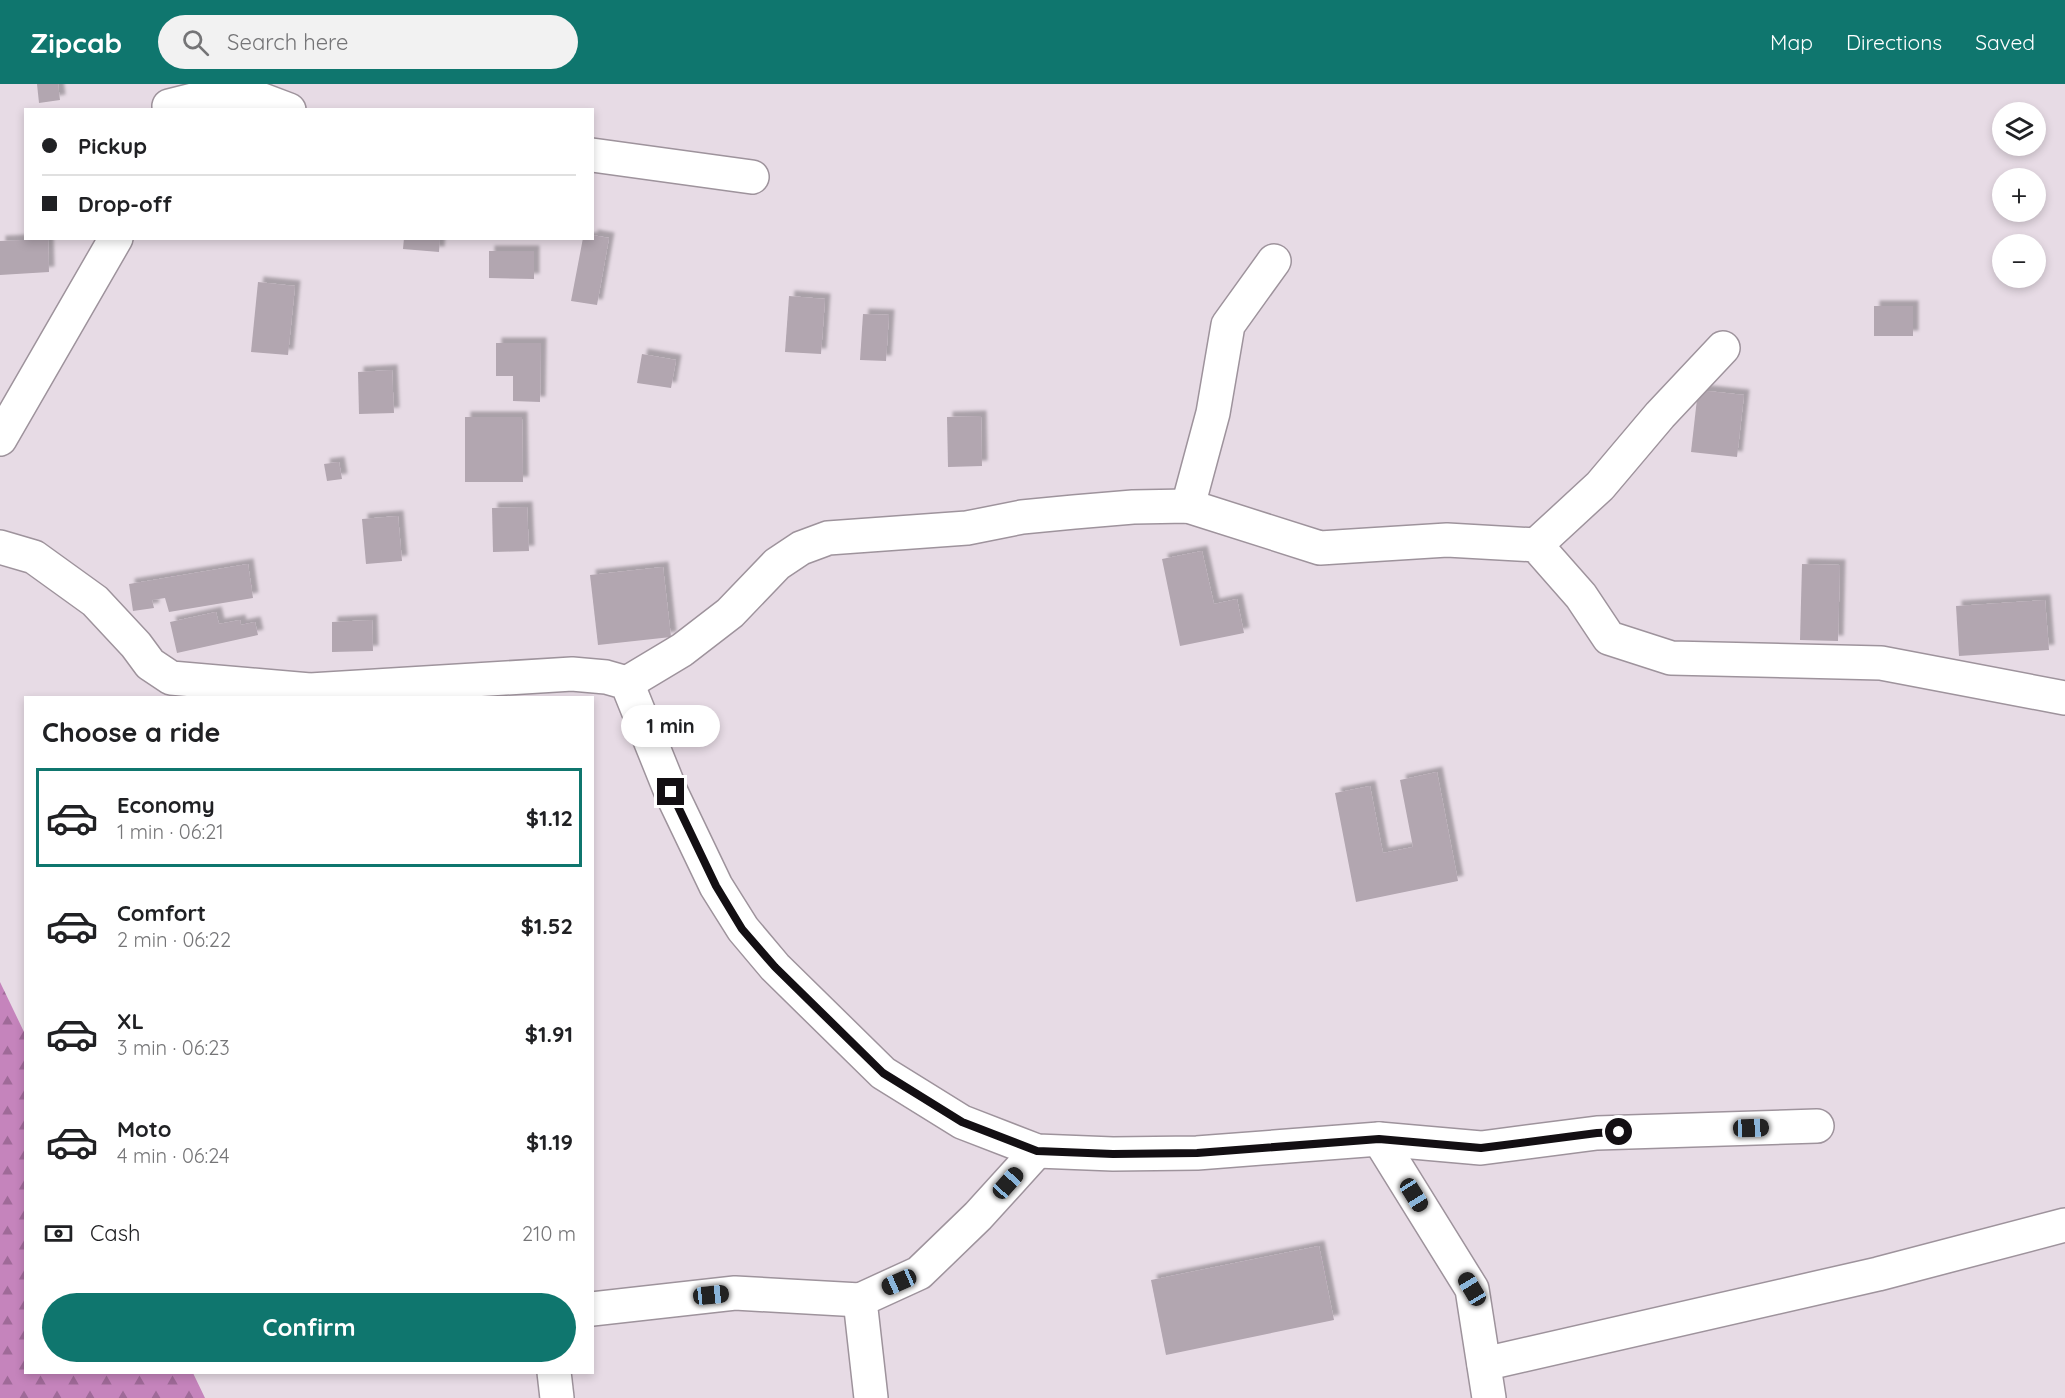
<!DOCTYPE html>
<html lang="en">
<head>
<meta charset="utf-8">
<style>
	body { margin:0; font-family:Quicksand,sans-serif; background:#f2f2f2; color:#202124; height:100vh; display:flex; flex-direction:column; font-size:22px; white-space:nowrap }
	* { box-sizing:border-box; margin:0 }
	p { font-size:20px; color:#757577 }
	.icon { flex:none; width:33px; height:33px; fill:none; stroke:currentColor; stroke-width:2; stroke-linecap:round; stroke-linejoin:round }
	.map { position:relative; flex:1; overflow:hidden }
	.drawer { position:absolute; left:24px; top:612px; width:570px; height:678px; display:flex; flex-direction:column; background:#fff; border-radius:0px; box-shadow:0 3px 9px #0003 }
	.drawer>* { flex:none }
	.banner { position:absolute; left:24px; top:24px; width:570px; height:132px; border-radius:0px; box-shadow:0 3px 9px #0003; display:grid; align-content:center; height:132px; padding:0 18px; background:#fff }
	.buttons { position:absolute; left:1992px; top:18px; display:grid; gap:12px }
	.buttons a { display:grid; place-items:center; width:54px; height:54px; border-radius:50%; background:#fff; box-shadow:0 3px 9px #0003; font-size:30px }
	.end { position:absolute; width:27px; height:27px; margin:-14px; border:8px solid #130f13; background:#fff; box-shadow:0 0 0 3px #fff }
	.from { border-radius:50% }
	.bubble { position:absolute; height:42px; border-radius:21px; background:#fff; box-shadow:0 3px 9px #0003; font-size:20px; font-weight:700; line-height:42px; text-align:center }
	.car { position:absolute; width:18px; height:36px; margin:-18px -9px; border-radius:8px; box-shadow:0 0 4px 2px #0007; background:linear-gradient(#222 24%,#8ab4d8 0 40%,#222 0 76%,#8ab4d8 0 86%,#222 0) }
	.banner b { display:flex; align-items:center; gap:21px; height:57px; font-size:22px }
	.banner b+b { border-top:2px solid #e0e0e0 }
	.banner i { width:15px; height:15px; background:#202124 }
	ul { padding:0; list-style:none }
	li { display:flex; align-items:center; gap:18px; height:99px; margin:0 12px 9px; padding:0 6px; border:3px solid transparent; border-radius:0px }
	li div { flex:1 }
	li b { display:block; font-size:22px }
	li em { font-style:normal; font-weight:700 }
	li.on { border-color:#0f766e }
	li>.icon { width:54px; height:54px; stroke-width:1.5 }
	h2 { padding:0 18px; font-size:27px; line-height:72px }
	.pay { display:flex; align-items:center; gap:15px; height:66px; padding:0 18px; font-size:22px }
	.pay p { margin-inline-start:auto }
	.cta { display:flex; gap:12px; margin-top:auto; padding:12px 18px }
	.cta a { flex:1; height:69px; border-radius:36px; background:#0f766e; color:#fff; font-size:24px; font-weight:700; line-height:69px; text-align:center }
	header { display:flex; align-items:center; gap:36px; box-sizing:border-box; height:84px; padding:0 30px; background:#0f766e; color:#fff }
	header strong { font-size:28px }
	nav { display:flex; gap:33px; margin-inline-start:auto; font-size:21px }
	.search { width:420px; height:54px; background:#f2f2f2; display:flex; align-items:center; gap:15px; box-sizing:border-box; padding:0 21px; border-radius:33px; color:#757577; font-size:22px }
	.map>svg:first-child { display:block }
	.forest { fill:url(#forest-firs) }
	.building { fill:#b2a6b0; filter:url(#shadow) }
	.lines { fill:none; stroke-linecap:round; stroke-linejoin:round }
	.minor-casing { stroke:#9e939c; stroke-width:36 }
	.minor { stroke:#fff; stroke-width:33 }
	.route { stroke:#130f13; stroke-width:8 }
</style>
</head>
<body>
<header>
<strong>Zipcab</strong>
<div class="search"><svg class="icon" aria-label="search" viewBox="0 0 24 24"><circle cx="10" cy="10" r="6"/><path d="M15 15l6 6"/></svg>Search here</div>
<nav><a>Map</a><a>Directions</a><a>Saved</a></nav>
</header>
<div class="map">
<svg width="2065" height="1314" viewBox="0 0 2065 1314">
	<defs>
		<pattern id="forest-firs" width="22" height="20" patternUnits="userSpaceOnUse" patternTransform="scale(1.5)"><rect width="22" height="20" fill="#c584bc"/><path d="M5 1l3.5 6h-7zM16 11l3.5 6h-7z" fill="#9f6a98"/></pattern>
		<filter id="shadow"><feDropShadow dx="5.5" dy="-5.5" stdDeviation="1.5" flood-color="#0004"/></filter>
	</defs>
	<rect width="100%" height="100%" fill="#e7dbe5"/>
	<!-- forest -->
	<path class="forest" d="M0,898L25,950L26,1288L193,1289L205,1314H0Z"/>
	<!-- building -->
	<g class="building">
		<path d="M37,0H58L60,16L39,19Z"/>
		<path d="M592,151L609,154L597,221L571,217L583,154H592Z"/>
		<path d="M404,154H440L439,168L403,165Z"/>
		<path d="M48,155L49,188L0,191V157Z"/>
		<path d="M489,167H534V195L489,194Z"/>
		<path d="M258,198L295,202L288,271L251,268Z"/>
		<path d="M789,212L825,215L821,270L785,268Z"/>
		<rect x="1874" y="222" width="39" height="30"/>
		<path d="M863,230L889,231L886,277L860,276Z"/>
		<path d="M496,259H541L540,318L513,317V292H496Z"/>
		<path d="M642,270L676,276L671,304L637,299Z"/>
		<path d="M392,286L394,329L359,330L358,288Z"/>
		<path d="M1698,306L1744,311L1737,373L1691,368Z"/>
		<path d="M981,332L982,382L948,383L947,333Z"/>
		<path d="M465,333H522L523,398H465Z"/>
		<path d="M339,378L342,395L327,397L324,380Z"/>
		<path d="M527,423L529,467L493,468L492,424Z"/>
		<path d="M398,432L402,477L366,480L362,435Z"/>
		<path d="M1202,467L1214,520L1237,515L1244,549L1180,562L1162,475Z"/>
		<path d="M248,480L253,514L169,528L165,514L152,516L154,524L133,527L129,500Z"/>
		<path d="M1802,480L1840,481L1838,557L1800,556Z"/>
		<path d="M663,483L671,553L598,561L590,491Z"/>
		<path d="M2045,516L2049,566L1959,572L1956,522Z"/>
		<path d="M216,528L219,540L240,536L241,541L255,538L258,551L177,569L170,538Z"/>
		<path d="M372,536L373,567L332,568V538Z"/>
		<path d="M1437,688L1458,797L1356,818L1335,709L1370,702L1383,769L1413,763L1400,696Z"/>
		<path d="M1319,1162L1334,1236L1166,1271L1151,1196Z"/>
	</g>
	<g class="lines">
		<defs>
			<g id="minor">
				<path d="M169,22L205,13L244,9L289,26"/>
				<path d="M592,71L752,93"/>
				<path d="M0,355L116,154"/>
				<path d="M1188,422L1213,329L1228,241L1274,177"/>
				<path d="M1536,461L1600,402L1660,331L1723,264"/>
				<path d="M0,463L34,473L95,517L136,561L150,580L171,594L310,606L572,590L606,593L627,599L671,708L716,802L743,845L775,883L883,989L962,1038L1037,1067L1113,1070L1197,1069L1379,1055L1481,1064L1597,1049L1817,1042"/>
				<path d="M627,599L682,566L730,529L777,480L801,464L828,454L967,444L1022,433L1074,428L1133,423L1188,422L1320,464L1447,456L1536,461L1581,512L1609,554L1671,574L1881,579L2065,614"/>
				<path d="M1379,1055L1472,1205L1489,1314"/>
				<path d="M592,1225L735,1209L860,1216"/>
				<path d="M1484,1280L1878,1190L2065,1141"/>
				<path d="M554,1288L557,1314"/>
				<path d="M871,1314L860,1216L919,1189L978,1132L1037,1067"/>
			</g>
		</defs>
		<!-- minor casing -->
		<use href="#minor" class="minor-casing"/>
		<!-- minor -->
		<use href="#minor" class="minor"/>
	</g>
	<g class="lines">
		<!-- route -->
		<path class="route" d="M671,708L716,802L742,845L775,883L883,989L962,1038L1037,1067L1113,1070L1197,1069L1379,1055L1481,1064L1597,1049L1619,1048"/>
	</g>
</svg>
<div class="buttons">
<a><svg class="icon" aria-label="layers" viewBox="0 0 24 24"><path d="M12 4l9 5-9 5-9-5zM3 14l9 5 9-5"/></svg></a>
<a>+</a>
<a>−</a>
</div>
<i class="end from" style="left:1619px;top:1048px"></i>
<i class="end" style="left:671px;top:708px"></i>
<div class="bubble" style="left:621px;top:621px;width:99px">1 min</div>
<i class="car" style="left:1751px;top:1044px;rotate:88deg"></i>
<i class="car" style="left:1008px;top:1099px;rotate:42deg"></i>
<i class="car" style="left:1414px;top:1111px;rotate:148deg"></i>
<i class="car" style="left:899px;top:1198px;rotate:246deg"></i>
<i class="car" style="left:1472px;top:1205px;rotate:329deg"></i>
<i class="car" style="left:711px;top:1211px;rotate:84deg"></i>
<div class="banner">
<b><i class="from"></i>Pickup</b>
<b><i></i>Drop-off</b>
</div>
<section class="drawer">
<h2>Choose a ride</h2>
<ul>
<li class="on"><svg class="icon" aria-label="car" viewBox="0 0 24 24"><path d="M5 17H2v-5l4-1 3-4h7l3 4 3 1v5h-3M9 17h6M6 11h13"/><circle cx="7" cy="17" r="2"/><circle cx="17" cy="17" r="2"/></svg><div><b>Economy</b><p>1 min · 06:21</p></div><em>$1.12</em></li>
<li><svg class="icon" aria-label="car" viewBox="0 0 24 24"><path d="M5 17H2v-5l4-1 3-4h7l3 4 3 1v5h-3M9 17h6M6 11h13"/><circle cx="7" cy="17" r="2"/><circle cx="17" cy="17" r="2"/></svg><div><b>Comfort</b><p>2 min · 06:22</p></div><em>$1.52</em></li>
<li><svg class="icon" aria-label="car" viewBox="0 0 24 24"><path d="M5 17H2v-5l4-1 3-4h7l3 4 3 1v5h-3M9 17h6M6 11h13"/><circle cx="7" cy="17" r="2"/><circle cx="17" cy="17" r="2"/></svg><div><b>XL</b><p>3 min · 06:23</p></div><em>$1.91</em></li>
<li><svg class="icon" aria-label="car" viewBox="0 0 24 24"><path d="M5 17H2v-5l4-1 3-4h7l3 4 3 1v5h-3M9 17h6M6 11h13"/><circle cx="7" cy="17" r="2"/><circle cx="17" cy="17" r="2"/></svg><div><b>Moto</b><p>4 min · 06:24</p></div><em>$1.19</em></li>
</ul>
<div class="pay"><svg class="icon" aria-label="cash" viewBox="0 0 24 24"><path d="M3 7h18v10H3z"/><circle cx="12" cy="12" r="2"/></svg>Cash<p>210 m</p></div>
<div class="cta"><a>Confirm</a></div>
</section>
</div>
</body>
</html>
